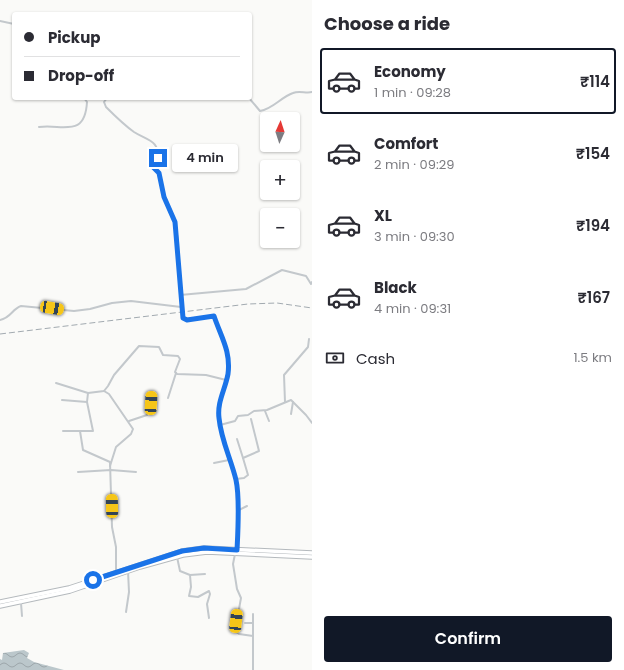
<!DOCTYPE html>
<html lang="en">
<head>
<meta charset="utf-8">
<style>
	body { margin:0; font-family:Poppins,sans-serif; background:#f7f7f7; color:#2b2b33; height:100vh; display:flex; flex-direction:column; font-size:15px; white-space:nowrap }
	* { box-sizing:border-box; margin:0 }
	p { font-size:13px; color:#7c7c81 }
	.icon { flex:none; width:22px; height:22px; fill:none; stroke:currentColor; stroke-width:2; stroke-linecap:round; stroke-linejoin:round }
	.map { position:relative; flex:1; overflow:hidden }
	.details { display:flex; flex-direction:column; background:#fff; width:312px }
	.details>* { flex:none }
	.top-card { position:absolute; left:12px; top:12px; width:240px; height:88px; border-radius:4px; box-shadow:0 1px 3px #0004; display:grid; align-content:center; height:88px; padding:0 12px; background:#fff }
	.needle { width:26px; rotate:3deg }
	.controls { position:absolute; left:260px; top:112px; display:grid; gap:8px }
	.controls a { display:grid; place-items:center; width:40px; height:40px; border-radius:4px; background:#fff; box-shadow:0 1px 3px #0004; font-size:20px }
	.end { position:absolute; width:18px; height:18px; margin:-9px; border:5px solid #1a73e8; background:#fff; box-shadow:0 0 0 2px #fff }
	.from { border-radius:50% }
	.bubble { position:absolute; height:28px; border-radius:4px; background:#fff; box-shadow:0 1px 3px #0004; font-size:13px; font-weight:600; line-height:28px; text-align:center }
	.car { position:absolute; width:12px; height:24px; margin:-12px -6px; border-radius:5px; box-shadow:0 0 3px 1px #0007; background:linear-gradient(#f5c518 24%,#345 0 40%,#f5c518 0 76%,#345 0 86%,#f5c518 0) }
	.top-card b { display:flex; align-items:center; gap:14px; height:38px; font-size:15px }
	.top-card b+b { border-top:1px solid #e1e1e2 }
	.top-card i { width:10px; height:10px; background:#2b2b33 }
	ul { padding:0; list-style:none }
	li { display:flex; align-items:center; gap:12px; height:66px; margin:0 8px 6px; padding:0 4px; border:2px solid transparent; border-radius:4px }
	li div { flex:1 }
	li b { display:block; font-size:15px }
	li em { font-style:normal; font-weight:600 }
	li.active { border-color:#111827 }
	li>.icon { width:36px; height:36px; stroke-width:1.5 }
	h2 { padding:0 12px; font-size:18px; line-height:48px }
	.pay { display:flex; align-items:center; gap:10px; height:44px; padding:0 12px; font-size:15px }
	.pay p { margin-inline-start:auto }
	.button { display:flex; gap:8px; margin-top:auto; padding:8px 12px }
	.button a { flex:1; height:46px; border-radius:4px; background:#111827; color:#fff; font-size:16px; font-weight:600; line-height:46px; text-align:center }
	main { display:flex; flex:1; min-height:0 }
	.map>svg:first-child { display:block }
	.water { fill:url(#water-waves) }
	.lines { fill:none; stroke-linecap:round; stroke-linejoin:round }
	.trunk-casing { stroke:#b4b9bd; stroke-width:5.5 }
	.minor { stroke:#c3c8cc; stroke-width:2 }
	.trunk { stroke:#fff; stroke-width:3.5 }
	.rail { stroke:#a2aab0; stroke-width:1; stroke-dasharray:6 3; stroke-linecap:butt }
	.route { stroke:#1a73e8; stroke-width:5 }
</style>
</head>
<body>
<main>
<div class="map">
<svg width="312" height="670" viewBox="0 0 312 670">
	<defs>
		<pattern id="water-waves" width="16" height="10" patternUnits="userSpaceOnUse"><rect width="16" height="10" fill="#bbc7cb"/><path d="M0 5q4-4 8 0t8 0" fill="none" stroke="#9ca6aa"/></pattern>
	</defs>
	<rect width="100%" height="100%" fill="#fafaf8"/>
	<!-- water -->
	<path class="water" d="M24,650L29,653L27,658L34,662L64,670H0V659L2,660L3,653Z"/>
	<g class="lines">
		<defs>
			<g id="trunk">
				<path d="M0,602L69,588L182,551L204,548L312,553"/>
				<path d="M0,606L70,591L140,567L183,555L207,552L312,557"/>
			</g>
		</defs>
		<!-- trunk casing -->
		<use href="#trunk" class="trunk-casing"/>
		<!-- minor -->
		<g class="minor">
			<path d="M0,21L14,24"/>
			<path d="M107,98L104,102L106,107C114,115 124,125 134,132C146,140 161,140 157,160L152,166L159,173L163,191L175,222L178,241L180,295L246,289L282,270L306,276L311,284L312,282"/>
			<path d="M249,98L260,111C273,109 281,97 293,93C300,90 306,94 312,92"/>
			<path d="M39,127C63,124 85,138 87,102L84,98"/>
			<path d="M180,295L183,319L214,316C221,336 231,352 228,374C225,390 217,402 219,418C221,440 231,459 236,480C240,497 239,532 237,550"/>
			<path d="M0,320C11,318 12,309 21,306L74,311L90,309L112,303L131,301L181,307"/>
			<path d="M56,383L88,393L104,391L108,386L114,375L139,346L159,347L163,355L178,356L180,359L175,372L177,374L206,375L226,380"/>
			<path d="M104,391L109,394L133,429L131,434L116,447L110,466"/>
			<path d="M168,398L176,373"/>
			<path d="M62,400L87,402"/>
			<path d="M285,402L284,375L308,347L309,339"/>
			<path d="M293,402L306,415L312,423"/>
			<path d="M265,411L269,421"/>
			<path d="M129,421L147,415L151,393"/>
			<path d="M220,425L235,421L238,416L248,415L254,411L267,410L291,400L293,402L291,414"/>
			<path d="M63,431H93L87,402L88,393"/>
			<path d="M80,431L83,450L110,462L112,527L116,547V572"/>
			<path d="M237,439L243,458"/>
			<path d="M214,463L229,460"/>
			<path d="M78,472L111,470L136,472"/>
			<path d="M236,479L244,478L248,475L243,458L259,451L251,419"/>
			<path d="M237,511L247,506"/>
			<path d="M235,554L233,564L237,589L241,598L235,631L239,634L253,636"/>
			<path d="M177,557L180,571L190,575L191,587L189,596L198,597L209,591L210,594L207,604L209,618"/>
			<path d="M190,575L205,574"/>
			<path d="M21,603L22,616"/>
			<path d="M126,612L129,592L128,571"/>
			<path d="M253,614V670"/>
			<path d="M245,623H253"/>
		</g>
		<!-- trunk -->
		<use href="#trunk" class="trunk"/>
		<!-- rail -->
		<path class="rail" d="M0,334L248,304L277,303L312,308"/>
	</g>
	<g class="lines">
		<!-- route -->
		<path class="route" d="M93,580L182,551L204,548L237,550C238,530 240,498 236,480C231,459 221,440 219,418C217,402 225,390 228,374C231,351 221,337 214,316L187,320L183,318L175,222L164,197L159,173L152,166L158,158"/>
	</g>
</svg>
<div class="controls">
<a><svg class="needle" viewBox="-14 -14 28 28"><path d="M0-13l5 13h-10z" fill="#e53935"/><path d="M0 13l5-13h-10z" fill="#7c7c81"/></svg></a>
<a>+</a>
<a>−</a>
</div>
<i class="end from" style="left:93px;top:580px"></i>
<i class="end" style="left:158px;top:158px"></i>
<div class="bubble" style="left:172px;top:144px;width:66px">4 min</div>
<i class="car" style="left:52px;top:308px;rotate:100deg"></i>
<i class="car" style="left:151px;top:403px;rotate:3deg"></i>
<i class="car" style="left:112px;top:506px;rotate:359deg"></i>
<i class="car" style="left:236px;top:621px;rotate:7deg"></i>
<div class="top-card">
<b><i class="from"></i>Pickup</b>
<b><i></i>Drop-off</b>
</div>
</div>
<section class="details">
<h2>Choose a ride</h2>
<ul>
<li class="active"><svg class="icon" aria-label="car" viewBox="0 0 24 24"><path d="M5 17H2v-5l4-1 3-4h7l3 4 3 1v5h-3M9 17h6M6 11h13"/><circle cx="7" cy="17" r="2"/><circle cx="17" cy="17" r="2"/></svg><div><b>Economy</b><p>1 min · 09:28</p></div><em>₹114</em></li>
<li><svg class="icon" aria-label="car" viewBox="0 0 24 24"><path d="M5 17H2v-5l4-1 3-4h7l3 4 3 1v5h-3M9 17h6M6 11h13"/><circle cx="7" cy="17" r="2"/><circle cx="17" cy="17" r="2"/></svg><div><b>Comfort</b><p>2 min · 09:29</p></div><em>₹154</em></li>
<li><svg class="icon" aria-label="car" viewBox="0 0 24 24"><path d="M5 17H2v-5l4-1 3-4h7l3 4 3 1v5h-3M9 17h6M6 11h13"/><circle cx="7" cy="17" r="2"/><circle cx="17" cy="17" r="2"/></svg><div><b>XL</b><p>3 min · 09:30</p></div><em>₹194</em></li>
<li><svg class="icon" aria-label="car" viewBox="0 0 24 24"><path d="M5 17H2v-5l4-1 3-4h7l3 4 3 1v5h-3M9 17h6M6 11h13"/><circle cx="7" cy="17" r="2"/><circle cx="17" cy="17" r="2"/></svg><div><b>Black</b><p>4 min · 09:31</p></div><em>₹167</em></li>
</ul>
<div class="pay"><svg class="icon" aria-label="cash" viewBox="0 0 24 24"><path d="M3 7h18v10H3z"/><circle cx="12" cy="12" r="2"/></svg>Cash<p>1.5 km</p></div>
<div class="button"><a>Confirm</a></div>
</section>
</main>
</body>
</html>
